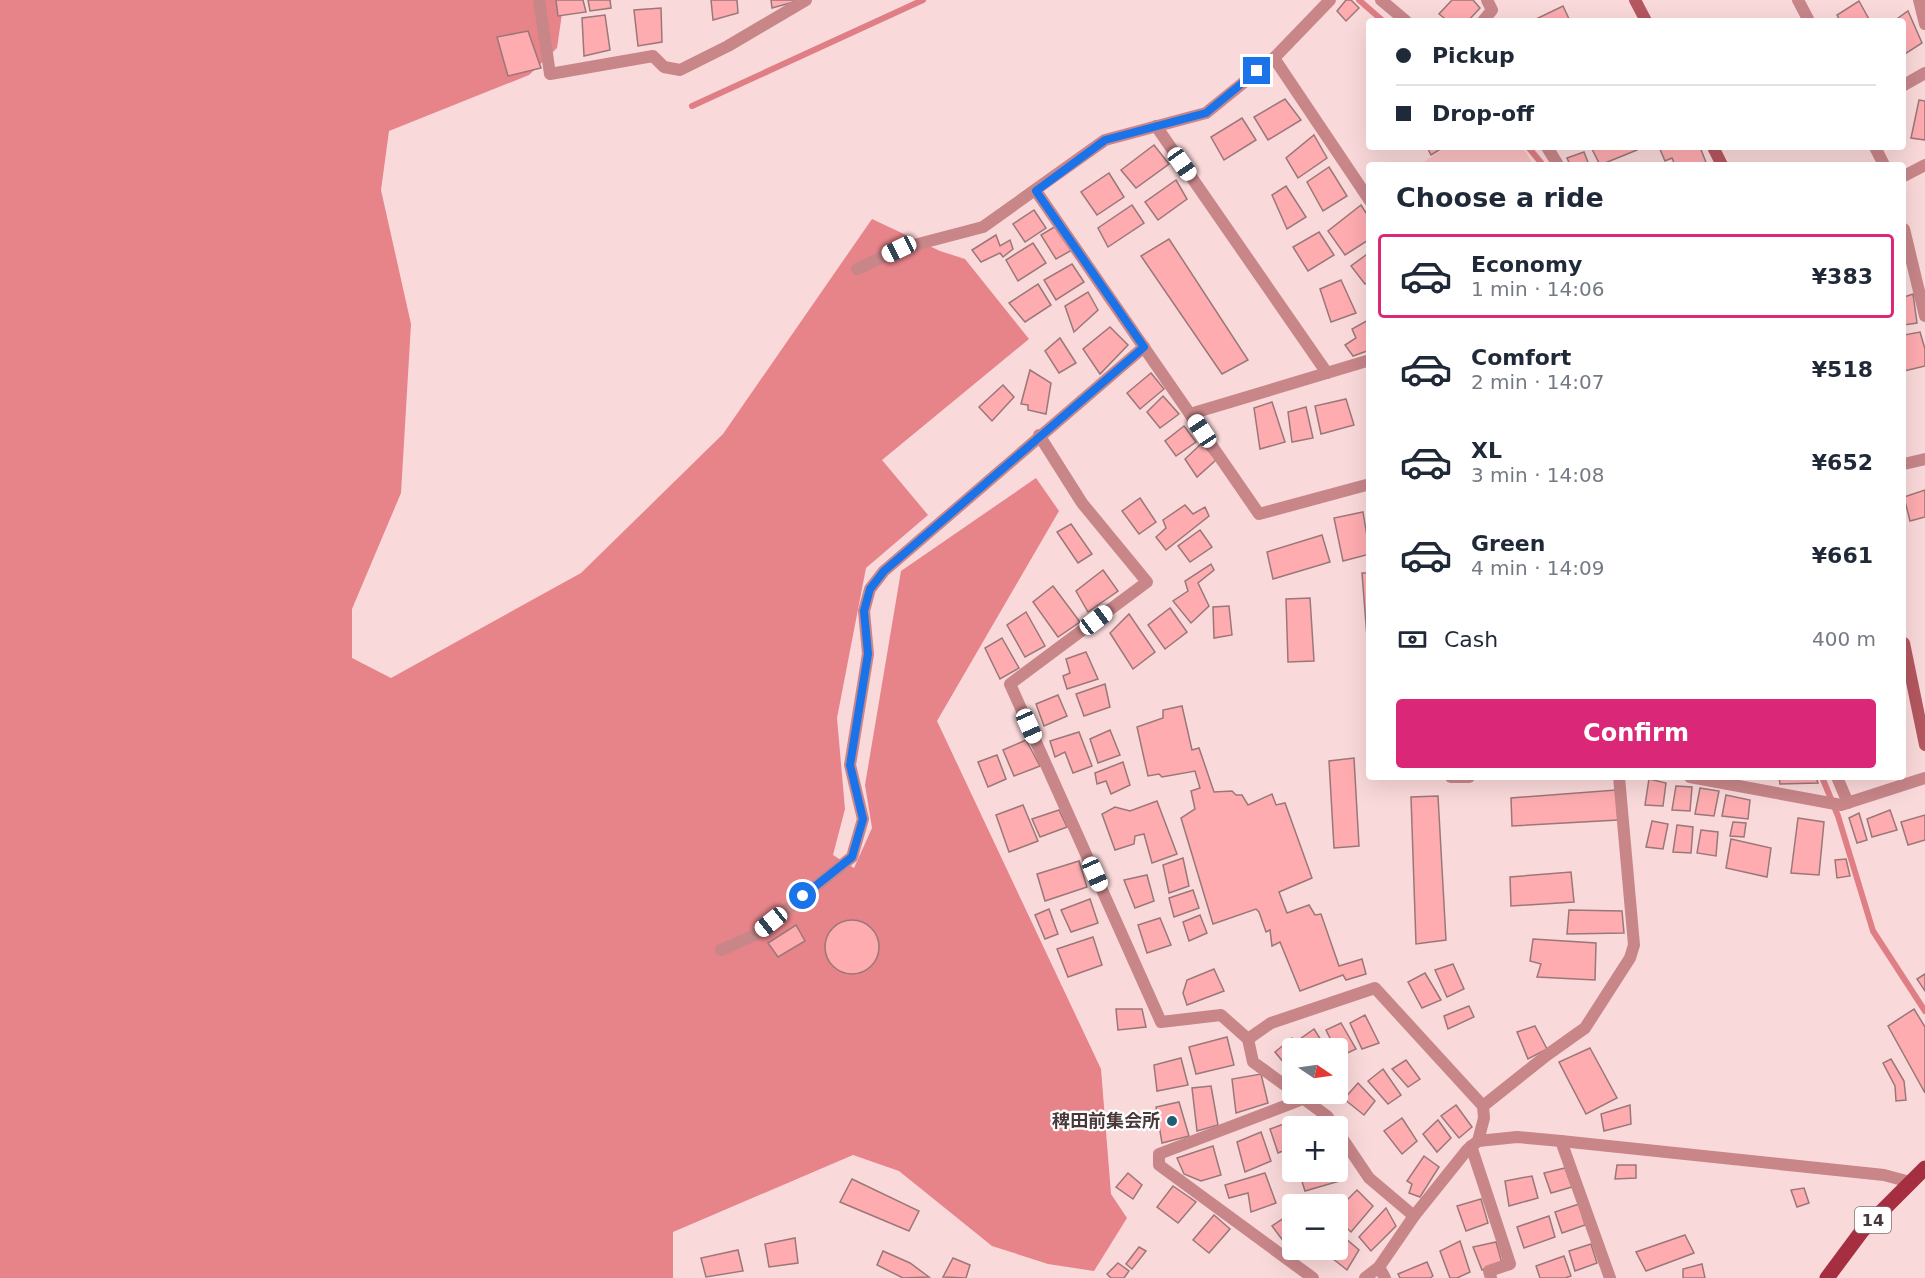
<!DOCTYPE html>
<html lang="en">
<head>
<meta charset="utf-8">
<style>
	body { margin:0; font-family:"DejaVu Sans","Noto Sans JP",sans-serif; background:#f2f2f3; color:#1f2937; height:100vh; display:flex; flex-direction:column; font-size:22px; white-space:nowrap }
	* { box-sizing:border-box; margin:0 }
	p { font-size:20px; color:#747a83 }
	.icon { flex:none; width:33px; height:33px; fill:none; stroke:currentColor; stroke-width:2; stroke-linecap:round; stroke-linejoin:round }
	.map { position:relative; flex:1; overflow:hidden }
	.panel { position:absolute; left:1366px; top:162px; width:540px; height:618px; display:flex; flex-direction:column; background:#fff; border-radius:6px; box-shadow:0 6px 24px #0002 }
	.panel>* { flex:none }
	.top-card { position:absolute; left:1366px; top:18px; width:540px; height:132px; border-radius:6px; box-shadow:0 6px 24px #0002; display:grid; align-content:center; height:132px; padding:0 30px; background:#fff }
	.needle { width:39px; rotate:103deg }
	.buttons { position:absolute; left:1282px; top:1038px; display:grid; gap:12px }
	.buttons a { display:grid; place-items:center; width:66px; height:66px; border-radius:6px; background:#fff; box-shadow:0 6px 24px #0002; font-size:30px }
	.end { position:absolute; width:27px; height:27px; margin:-14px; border:8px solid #1a73e8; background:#fff; box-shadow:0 0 0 3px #fff }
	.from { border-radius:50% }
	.car { position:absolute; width:18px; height:36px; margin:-18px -9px; border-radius:8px; box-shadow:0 0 4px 2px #0007; background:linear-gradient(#fff 24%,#345 0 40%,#fff 0 76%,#345 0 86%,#fff 0) }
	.top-card b { display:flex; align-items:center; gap:21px; height:57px; font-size:22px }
	.top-card b+b { border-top:2px solid #e0e1e3 }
	.top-card i { width:15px; height:15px; background:#1f2937 }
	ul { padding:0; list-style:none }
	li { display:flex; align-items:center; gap:18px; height:84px; margin:0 12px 9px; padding:0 18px; border:3px solid transparent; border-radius:6px }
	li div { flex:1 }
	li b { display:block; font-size:22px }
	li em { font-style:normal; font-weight:600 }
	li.selected { border-color:#db2777 }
	li>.icon { width:54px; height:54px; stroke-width:1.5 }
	h2 { padding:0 30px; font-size:27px; line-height:72px }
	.pay { display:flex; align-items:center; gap:15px; height:66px; padding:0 30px; font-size:22px }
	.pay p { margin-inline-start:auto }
	.primary-button { display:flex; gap:12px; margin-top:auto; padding:12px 30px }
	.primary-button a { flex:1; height:69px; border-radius:6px; background:#db2777; color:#fff; font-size:24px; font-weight:600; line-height:69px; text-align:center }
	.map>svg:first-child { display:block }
	.green { fill:#fcc0c2 }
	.forest { fill:#e6848a }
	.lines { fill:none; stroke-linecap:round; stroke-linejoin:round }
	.stream { stroke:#df7e84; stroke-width:6 }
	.building { fill:#feacb0; stroke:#9b7778; stroke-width:1.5 }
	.street { stroke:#c88689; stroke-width:12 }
	.secondary { stroke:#b5575f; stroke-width:12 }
	.primary { stroke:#a52f41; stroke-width:15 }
	.route { stroke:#1a73e8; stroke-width:8 }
	.poi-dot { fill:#215e75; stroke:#fff; stroke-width:2 }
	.labels { text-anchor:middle; stroke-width:4.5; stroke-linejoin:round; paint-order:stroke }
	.shield { fill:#fff; stroke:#7f7474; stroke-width:1.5 }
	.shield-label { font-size:16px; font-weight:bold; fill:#483839 }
	.poi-label { font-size:18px; font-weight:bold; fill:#483839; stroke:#fff; text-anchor:end }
</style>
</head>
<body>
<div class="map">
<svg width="1925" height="1278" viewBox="0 0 1925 1278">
	<rect width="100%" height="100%" fill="#fad9da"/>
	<!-- green -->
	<path class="green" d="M1446,147H1519L1526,152L1533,165H1419Z"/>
	<!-- forest -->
	<path class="forest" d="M0,0H564L557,48L529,75L389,131L381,190L411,324L401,493L352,609V658L391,678L581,573L723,434L872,219L940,251L965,259L1029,339L882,460L928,515L866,568L837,718L845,809L833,855L854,868L872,828L865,785L901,571L1036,478L1059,511L937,721L1101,1069L1111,1194L1127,1218L1094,1271L1048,1264L992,1246L899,1171L853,1155L673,1232V1278H0Z"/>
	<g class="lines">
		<!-- stream -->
		<g class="stream">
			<path d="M1359,0L1383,21"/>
			<path d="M692,106L923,0"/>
			<path d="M1528,147L1543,165"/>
			<path d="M1822,777L1838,816L1873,931L1925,1011"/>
		</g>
	</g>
	<!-- building -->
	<g class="building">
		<path d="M556,0H583L586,12L558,16Z"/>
		<path d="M588,0H610L611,8L590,11Z"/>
		<path d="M711,0H737L738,13L713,20Z"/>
		<path d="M771,0H794V2L772,8Z"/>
		<path d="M1346,0H1351L1359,8L1346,21L1337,11Z"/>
		<path d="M1452,0H1473L1480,8L1468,21H1448L1439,14Z"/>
		<path d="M1859,1L1870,21H1840L1837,15Z"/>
		<path d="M1563,6L1570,21H1532Z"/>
		<path d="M661,8L662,42L638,46L634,10Z"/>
		<path d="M1908,11L1922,43L1905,54L1904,21H1894Z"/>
		<path d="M605,15L610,50L584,56L582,18Z"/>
		<path d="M528,31L541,68L508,76L497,37Z"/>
		<path d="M1285,99L1301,120L1268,140L1254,117Z"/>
		<path d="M1919,100L1925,101V140L1911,138Z"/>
		<path d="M1242,118L1256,140L1224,160L1211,137Z"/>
		<path d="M1314,135L1327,158L1298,178L1286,158Z"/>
		<path d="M1154,145L1169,164L1136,188L1121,170Z"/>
		<path d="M1427,147H1444L1431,155Z"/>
		<path d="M1591,147H1636L1637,150L1600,165Z"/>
		<path d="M1659,147H1700L1707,165H1675L1672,158L1665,161Z"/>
		<path d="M1584,152L1589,165H1570L1567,158Z"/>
		<path d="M1329,167L1347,196L1323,211L1307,182Z"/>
		<path d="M1109,173L1124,197L1097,215L1081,192Z"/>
		<path d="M1176,180L1187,199L1158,220L1145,202Z"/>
		<path d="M1286,186L1306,217L1287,229L1272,195Z"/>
		<path d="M1132,205L1144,223L1108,247L1098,228Z"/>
		<path d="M1361,205L1370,219V239L1345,255L1328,231Z"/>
		<path d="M1034,210L1046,228L1025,242L1013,224Z"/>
		<path d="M1056,226L1072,250L1056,259L1041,235Z"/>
		<path d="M1319,232L1334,255L1308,271L1293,247Z"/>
		<path d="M996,235L1000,246L1010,240L1013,249L1003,257L1000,253L981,262L972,250Z"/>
		<path d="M1169,239L1248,360L1222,374L1141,256Z"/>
		<path d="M1033,243L1046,263L1018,281L1006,260Z"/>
		<path d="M1370,252V281L1365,284L1351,266Z"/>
		<path d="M1072,264L1084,282L1056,300L1044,280Z"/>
		<path d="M1341,280L1356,313L1331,322L1320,289Z"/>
		<path d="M1038,284L1051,305L1025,322L1009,303Z"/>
		<path d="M1088,292L1098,310L1074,332L1065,306Z"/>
		<path d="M1913,294L1917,323L1904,325V297Z"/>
		<path d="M1370,319V350L1353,356L1345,345L1356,338L1352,329Z"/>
		<path d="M1110,327L1128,345L1100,374L1083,349Z"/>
		<path d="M1920,332L1925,349V366L1904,371V335Z"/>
		<path d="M1060,338L1076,363L1059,373L1045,351Z"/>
		<path d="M1030,370L1051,383L1046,414L1028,410V405L1021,404Z"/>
		<path d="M1151,373L1164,389L1140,409L1127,393Z"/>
		<path d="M1003,385L1014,397L992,421L979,407Z"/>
		<path d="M1163,396L1179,414L1160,428L1147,412Z"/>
		<path d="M1346,399L1354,425L1321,434L1315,406Z"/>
		<path d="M1272,402L1285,442L1260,449L1254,408Z"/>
		<path d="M1306,407L1313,438L1292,442L1288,412Z"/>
		<path d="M1184,426L1196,442L1176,456L1165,441Z"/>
		<path d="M1202,443L1216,460L1197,477L1185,459Z"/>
		<path d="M1925,490V517L1910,521L1904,497Z"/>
		<path d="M1140,498L1156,522L1139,534L1122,511Z"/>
		<path d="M1185,505L1193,514L1205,507L1209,516L1166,550L1156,537L1166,528L1163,520Z"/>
		<path d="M1363,512L1370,554L1343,561L1334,518Z"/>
		<path d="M1071,524L1092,554L1078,563L1057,532Z"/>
		<path d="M1200,530L1212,547L1190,562L1178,546Z"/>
		<path d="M1322,535L1330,562L1273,579L1267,552Z"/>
		<path d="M1211,564L1214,570L1198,583L1209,606L1191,623L1173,601L1188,591L1185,581Z"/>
		<path d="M1103,570L1118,591L1088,612L1076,591Z"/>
		<path d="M1362,573H1370V676Z"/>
		<path d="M1053,586L1080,622L1058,637L1033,602Z"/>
		<path d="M1310,598L1314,661L1288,662L1286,599Z"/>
		<path d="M1229,606L1232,635L1214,638L1213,607Z"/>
		<path d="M1170,608L1187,632L1165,649L1148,625Z"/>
		<path d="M1026,612L1045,646L1025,657L1007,625Z"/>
		<path d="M1129,614L1155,652L1133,669L1110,633Z"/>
		<path d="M1002,638L1019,668L1000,679L985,648Z"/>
		<path d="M1086,652L1098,679L1067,689L1063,676L1070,673L1066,659Z"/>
		<path d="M1105,684L1110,707L1084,716L1076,694Z"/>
		<path d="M1058,695L1067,716L1044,726L1036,704Z"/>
		<path d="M1182,706L1192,750L1199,748L1214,792L1232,791L1236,795H1242L1248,805L1272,794L1276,805L1285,803L1312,878L1279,892L1287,913L1309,905L1315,915L1321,914L1339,966L1362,959L1366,974L1346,980L1343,975L1300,991L1280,942L1272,946L1270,930L1266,932L1259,912L1256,909L1213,924L1181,818L1195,809L1191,791L1200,788L1195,771L1162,777L1159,774L1148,776L1137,727L1163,718V710Z"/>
		<path d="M1110,730L1120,755L1098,763L1090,739Z"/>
		<path d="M1079,732L1092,766L1073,773L1065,752L1055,757L1050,741Z"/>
		<path d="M1026,740L1040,766L1014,776L1003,750Z"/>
		<path d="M997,755L1006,779L988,787L978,762Z"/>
		<path d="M1354,758L1359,846L1334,848L1329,761Z"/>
		<path d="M1123,762L1130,785L1111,794L1106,781L1097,784L1095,773Z"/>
		<path d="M1779,777H1816L1818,783L1780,784Z"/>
		<path d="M1649,779L1666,783L1663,806L1645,805Z"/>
		<path d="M1676,786L1692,787L1690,811L1672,810Z"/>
		<path d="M1700,788L1719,791L1714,816L1695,814Z"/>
		<path d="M1616,790L1618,820L1512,826L1511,798Z"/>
		<path d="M1726,795L1750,800L1748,819L1722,816Z"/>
		<path d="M1438,796L1446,940L1416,944L1411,797Z"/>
		<path d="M1157,801L1177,854L1152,863L1144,834L1135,836L1134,844L1115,850L1102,814L1115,807L1130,811Z"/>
		<path d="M1023,805L1038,841L1009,852L996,815Z"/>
		<path d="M1059,810L1067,827L1040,837L1032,819Z"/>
		<path d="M1890,810L1897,830L1872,837L1867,819Z"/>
		<path d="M1859,813L1867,840L1857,843L1849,818Z"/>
		<path d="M1925,815V840L1908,845L1901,822Z"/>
		<path d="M1798,818L1824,822L1819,875L1791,873Z"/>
		<path d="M1652,821L1668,824L1663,849L1646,847Z"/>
		<path d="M1733,822L1746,823L1744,837L1730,836Z"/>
		<path d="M1677,825L1693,827L1691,853L1673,852Z"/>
		<path d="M1701,830L1718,832L1716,856L1697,853Z"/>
		<path d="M1731,839L1771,848L1767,877L1726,868Z"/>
		<path d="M1183,858L1189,886L1169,893L1163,865Z"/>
		<path d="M1846,859L1850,876L1837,878L1835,860Z"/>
		<path d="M1079,861L1087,887L1045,901L1037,874Z"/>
		<path d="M1571,872L1574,902L1511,906L1510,877Z"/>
		<path d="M1147,875L1154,901L1135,908L1124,880Z"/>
		<path d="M1193,890L1199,908L1174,917L1169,898Z"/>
		<path d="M1090,899L1098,923L1071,932L1061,910Z"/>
		<path d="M1049,909L1058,934L1045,939L1035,915Z"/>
		<path d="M1569,910L1622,911L1624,933L1567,934Z"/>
		<path d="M1200,915L1207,933L1189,941L1183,922Z"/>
		<path d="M1160,918L1171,945L1147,953L1138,925Z"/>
		<circle cx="852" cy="947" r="27"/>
		<path d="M796,925L805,941L778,957L768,943Z"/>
		<path d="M1093,937L1102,965L1068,977L1057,949Z"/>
		<path d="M1533,939L1596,943L1595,980L1537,977L1541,964L1530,961Z"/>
		<path d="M1453,964L1464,989L1447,997L1435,970Z"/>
		<path d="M1214,969L1224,991L1187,1005L1183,993L1187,980Z"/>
		<path d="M1425,973L1441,1000L1422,1008L1408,982Z"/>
		<path d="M1925,974V991L1917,979Z"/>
		<path d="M1469,1006L1474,1017L1448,1029L1444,1016Z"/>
		<path d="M1116,1009H1142L1146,1027L1118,1030Z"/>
		<path d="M1914,1009L1925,1027V1093L1888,1026Z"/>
		<path d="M1365,1015L1379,1043L1362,1049L1350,1023Z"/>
		<path d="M1341,1023L1356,1049L1339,1057L1338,1048H1335L1326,1030Z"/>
		<path d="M1535,1026L1547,1049L1528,1059L1517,1032Z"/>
		<path d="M1314,1029L1326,1048H1306L1300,1039Z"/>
		<path d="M1227,1037L1234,1065L1196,1074L1189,1047Z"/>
		<path d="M1292,1038L1299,1048H1293V1074L1275,1052Z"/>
		<path d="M1590,1048L1617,1098L1586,1114L1559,1062Z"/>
		<path d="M1181,1058L1188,1085L1157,1091L1154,1065Z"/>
		<path d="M1891,1059L1904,1081L1906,1100L1896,1101L1895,1086L1883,1063Z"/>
		<path d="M1406,1060L1420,1079L1408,1087L1392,1069Z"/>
		<path d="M1383,1069L1401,1095L1388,1104L1368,1081Z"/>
		<path d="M1261,1074L1268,1103L1236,1113L1232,1079Z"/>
		<path d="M1358,1083L1375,1101L1364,1115L1344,1099Z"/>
		<path d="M1211,1086L1218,1125L1197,1131L1192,1088Z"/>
		<path d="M1179,1102L1189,1136L1162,1143L1156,1107Z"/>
		<path d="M1456,1105L1472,1127L1459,1138L1441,1116Z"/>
		<path d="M1630,1105L1631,1124L1604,1131L1601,1114Z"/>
		<path d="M1303,1117L1306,1126H1293V1147L1278,1153L1270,1129Z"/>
		<path d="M1402,1118L1417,1141L1402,1154L1384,1131Z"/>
		<path d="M1438,1120L1451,1138L1437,1152L1423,1134Z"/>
		<path d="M1261,1132L1271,1161L1245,1172L1237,1142Z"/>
		<path d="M1213,1146L1221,1175L1201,1181L1184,1174L1177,1158Z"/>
		<path d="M1424,1156L1439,1167L1420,1197L1409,1193L1412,1184L1407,1181Z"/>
		<path d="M1617,1165H1636V1178L1615,1179Z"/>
		<path d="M1338,1166L1343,1180L1305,1191L1299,1172H1338Z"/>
		<path d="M1565,1168L1572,1187L1551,1193L1544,1173Z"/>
		<path d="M1128,1173L1142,1185L1133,1199L1116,1187Z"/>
		<path d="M1265,1173L1276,1203L1251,1212L1248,1193L1229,1198L1225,1185Z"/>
		<path d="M1532,1176L1538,1198L1509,1206L1505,1181Z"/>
		<path d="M852,1179L919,1211L909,1231L840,1202Z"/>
		<path d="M1173,1186L1196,1202L1178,1223L1157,1207Z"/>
		<path d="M1804,1188L1809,1203L1797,1207L1791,1190Z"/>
		<path d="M1357,1190L1373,1206L1351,1232L1338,1220V1209Z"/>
		<path d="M1481,1199L1488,1223L1466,1231L1457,1206Z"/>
		<path d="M1579,1204L1585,1225L1562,1233L1555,1212Z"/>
		<path d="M1386,1208L1396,1226L1371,1251L1359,1237Z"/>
		<path d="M1293,1212V1242L1287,1246L1272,1226Z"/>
		<path d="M1214,1215L1230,1229L1209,1253L1193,1240Z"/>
		<path d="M1549,1216L1555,1237L1524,1248L1517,1227Z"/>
		<path d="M1338,1232L1359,1250L1347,1270L1322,1250H1338Z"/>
		<path d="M1685,1235L1694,1253L1646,1271L1636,1252Z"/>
		<path d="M795,1238L798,1263L769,1267L765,1244Z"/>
		<path d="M1460,1241L1470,1272L1457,1278H1450L1440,1251Z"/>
		<path d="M1496,1242L1502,1263L1482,1270L1473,1247Z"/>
		<path d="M1591,1244L1597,1263L1575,1271L1569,1251Z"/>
		<path d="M1139,1247L1146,1251L1132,1269L1126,1264Z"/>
		<path d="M738,1250L743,1271L706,1277L701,1258Z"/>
		<path d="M883,1251L910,1263L929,1277L903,1278L877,1265Z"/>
		<path d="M1564,1256L1571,1276L1565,1278H1540L1536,1266Z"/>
		<path d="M953,1258L970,1265L966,1278L943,1277Z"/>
		<path d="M1427,1262L1433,1276L1430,1278H1400L1398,1274Z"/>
		<path d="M1118,1263L1129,1271L1124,1278H1111L1107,1274Z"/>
		<path d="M1702,1264L1705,1278H1683V1269Z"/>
	</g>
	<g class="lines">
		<!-- street -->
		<g class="street">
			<path d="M539,0L550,74L653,56L664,67L680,70L728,46L806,0"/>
			<path d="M1381,0L1406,21"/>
			<path d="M1798,0L1809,21"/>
			<path d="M1919,0L1925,24"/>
			<path d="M1483,21L1492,10L1487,0"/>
			<path d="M1274,58L1370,201"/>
			<path d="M1904,85L1925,73"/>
			<path d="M1156,126L1327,373"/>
			<path d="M1547,147L1558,165"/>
			<path d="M1875,147L1884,165"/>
			<path d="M1904,176L1925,165"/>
			<path d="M1036,191L1259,514L1370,484"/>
			<path d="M1904,229L1925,316"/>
			<path d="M857,269L899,249L983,227L1105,140L1206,113L1274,58L1330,0"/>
			<path d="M1190,414L1370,360"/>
			<path d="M1039,435L1082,503L1147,582L1010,684L1161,1022L1221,1015L1248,1039L1253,1062L1293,1091"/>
			<path d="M1904,464L1925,459"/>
			<path d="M1451,777H1469"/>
			<path d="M1690,777L1841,805L1925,778"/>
			<path d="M1837,777L1848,803"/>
			<path d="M721,950L755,935L852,857L863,819L850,765L868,654L864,611L870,589L884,571L1144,347"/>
			<path d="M1248,1039L1271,1023L1375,988L1483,1106"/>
			<path d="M1297,1094L1327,1116L1334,1126"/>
			<path d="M1303,1099L1159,1154V1165L1313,1278"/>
			<path d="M1338,1132L1369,1178L1414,1216"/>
			<path d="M1478,1141L1517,1137L1561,1141L1884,1175L1910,1182"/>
			<path d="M1561,1141L1610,1278"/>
			<path d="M1471,1146L1510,1264L1489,1271L1491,1278"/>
			<path d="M1379,1267L1385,1278"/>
			<path d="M1365,1278L1379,1267L1414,1216L1467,1150L1478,1141L1484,1118L1483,1106L1547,1055L1585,1028L1630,958L1634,945L1619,777"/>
		</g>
		<!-- secondary -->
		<g class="secondary">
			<path d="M1635,0L1646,21"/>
			<path d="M1713,147L1722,165"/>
			<path d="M1904,643L1925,745"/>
		</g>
		<!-- primary -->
		<path class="primary" d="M1827,1278L1862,1231L1925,1168"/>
	</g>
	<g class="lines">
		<!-- route -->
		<path class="route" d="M803,896L852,857L863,819L850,765L868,654L864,611L870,589L884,571L1144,347L1036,191L1105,140L1206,113L1257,71"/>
	</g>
	<!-- markers -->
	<circle class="poi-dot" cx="1172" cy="1121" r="6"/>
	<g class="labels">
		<!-- shield labels -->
		<rect class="shield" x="1855" y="1207" width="36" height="26" rx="4.5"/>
		<g class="shield-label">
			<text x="1873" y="1226">14</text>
		</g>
		<!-- poi labels -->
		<g class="poi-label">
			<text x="1160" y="1127">稗田前集会所</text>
		</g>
	</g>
</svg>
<div class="buttons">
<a><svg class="needle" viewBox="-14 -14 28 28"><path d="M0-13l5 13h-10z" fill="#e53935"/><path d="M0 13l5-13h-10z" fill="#747a83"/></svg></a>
<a>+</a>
<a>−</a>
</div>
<i class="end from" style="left:803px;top:896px"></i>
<i class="end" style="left:1257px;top:71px"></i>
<i class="car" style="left:1182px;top:164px;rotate:145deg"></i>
<i class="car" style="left:899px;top:249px;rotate:244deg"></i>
<i class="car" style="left:1202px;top:431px;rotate:326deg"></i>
<i class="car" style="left:1096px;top:620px;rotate:53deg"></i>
<i class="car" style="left:1029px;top:726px;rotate:156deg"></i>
<i class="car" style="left:1095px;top:874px;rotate:156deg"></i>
<i class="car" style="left:771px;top:922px;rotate:231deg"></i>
<div class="top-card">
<b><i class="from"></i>Pickup</b>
<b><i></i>Drop-off</b>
</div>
<section class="panel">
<h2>Choose a ride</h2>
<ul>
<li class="selected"><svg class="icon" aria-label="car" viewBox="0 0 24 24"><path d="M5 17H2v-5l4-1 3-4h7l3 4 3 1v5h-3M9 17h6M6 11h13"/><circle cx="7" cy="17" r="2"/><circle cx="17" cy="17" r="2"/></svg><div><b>Economy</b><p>1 min · 14:06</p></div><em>¥383</em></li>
<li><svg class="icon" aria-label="car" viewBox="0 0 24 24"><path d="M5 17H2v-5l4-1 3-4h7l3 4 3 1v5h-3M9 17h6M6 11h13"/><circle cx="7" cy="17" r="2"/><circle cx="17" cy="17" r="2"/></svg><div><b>Comfort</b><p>2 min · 14:07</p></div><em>¥518</em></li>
<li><svg class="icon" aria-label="car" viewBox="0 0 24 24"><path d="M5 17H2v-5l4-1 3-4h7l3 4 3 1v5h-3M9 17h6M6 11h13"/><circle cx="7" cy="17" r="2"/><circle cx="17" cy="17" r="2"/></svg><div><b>XL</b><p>3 min · 14:08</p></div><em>¥652</em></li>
<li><svg class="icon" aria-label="car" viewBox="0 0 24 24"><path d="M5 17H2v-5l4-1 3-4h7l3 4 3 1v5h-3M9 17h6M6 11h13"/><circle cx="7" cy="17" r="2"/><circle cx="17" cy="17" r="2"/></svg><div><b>Green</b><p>4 min · 14:09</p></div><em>¥661</em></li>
</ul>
<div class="pay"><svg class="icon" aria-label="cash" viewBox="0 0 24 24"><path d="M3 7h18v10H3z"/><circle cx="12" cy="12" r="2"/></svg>Cash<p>400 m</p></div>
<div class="primary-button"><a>Confirm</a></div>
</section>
</div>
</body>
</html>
